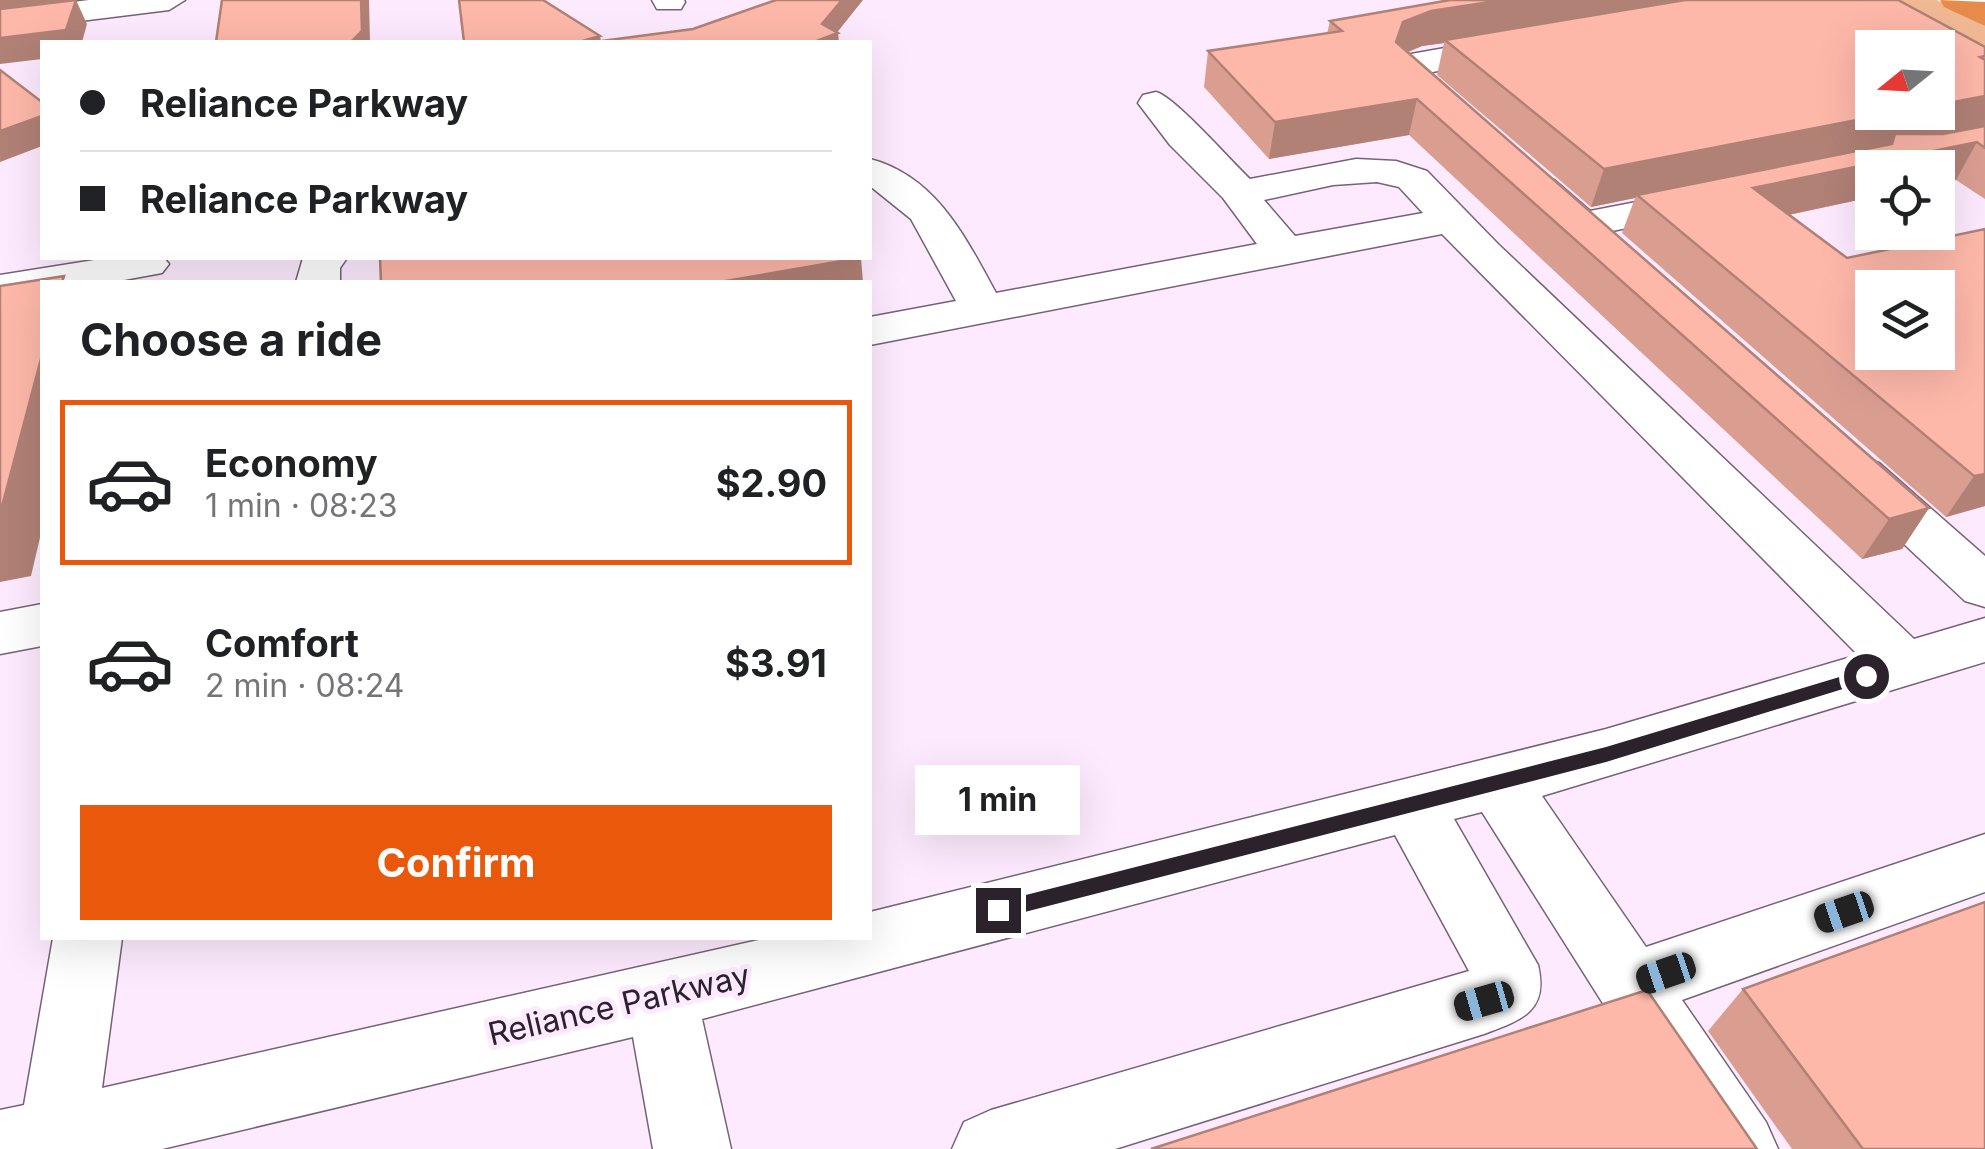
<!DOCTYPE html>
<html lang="en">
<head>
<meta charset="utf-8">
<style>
	body { margin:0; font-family:Inter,sans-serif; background:#f2f2f2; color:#202124; height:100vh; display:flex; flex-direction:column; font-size:38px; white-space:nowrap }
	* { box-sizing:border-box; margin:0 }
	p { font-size:32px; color:#757577 }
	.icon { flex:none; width:55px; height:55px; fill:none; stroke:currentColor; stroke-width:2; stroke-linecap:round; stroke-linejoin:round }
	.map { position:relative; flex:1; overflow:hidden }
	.side { position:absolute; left:40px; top:280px; width:832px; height:660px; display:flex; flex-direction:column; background:#fff; border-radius:0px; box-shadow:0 10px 40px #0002 }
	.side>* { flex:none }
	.guide { position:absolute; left:40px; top:40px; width:832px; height:220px; border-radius:0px; box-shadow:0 10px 40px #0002; display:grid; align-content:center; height:220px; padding:0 40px; background:#fff }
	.needle { width:65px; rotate:252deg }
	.fabs { position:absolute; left:1855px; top:30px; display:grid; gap:20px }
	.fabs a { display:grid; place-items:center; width:100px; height:100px; border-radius:0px; background:#fff; box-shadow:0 10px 40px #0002; font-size:50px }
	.end { position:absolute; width:45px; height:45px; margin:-22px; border:12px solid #2b222b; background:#fff; box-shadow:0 0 0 5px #fff }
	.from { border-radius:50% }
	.bubble { position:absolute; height:70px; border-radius:0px; background:#fff; box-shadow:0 10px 40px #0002; font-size:32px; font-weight:700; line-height:70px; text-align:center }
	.car { position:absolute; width:30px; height:60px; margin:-30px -15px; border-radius:12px; box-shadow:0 0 8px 2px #0007; background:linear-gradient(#222 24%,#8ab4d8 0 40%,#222 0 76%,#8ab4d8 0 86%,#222 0) }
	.guide b { display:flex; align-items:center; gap:35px; height:95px; font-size:38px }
	.guide b+b { border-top:2px solid #e0e0e0 }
	.guide i { width:25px; height:25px; background:#202124 }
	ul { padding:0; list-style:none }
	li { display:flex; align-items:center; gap:30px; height:165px; margin:0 20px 15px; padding:0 20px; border:5px solid transparent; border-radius:0px }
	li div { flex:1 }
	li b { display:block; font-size:38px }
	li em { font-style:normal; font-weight:700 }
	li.on { border-color:#ea580c }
	li>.icon { width:90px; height:90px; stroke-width:1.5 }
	h2 { padding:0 40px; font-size:45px; line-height:120px }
	.action { display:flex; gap:20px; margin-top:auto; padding:20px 40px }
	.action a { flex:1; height:115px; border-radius:0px; background:#ea580c; color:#fff; font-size:40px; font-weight:700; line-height:115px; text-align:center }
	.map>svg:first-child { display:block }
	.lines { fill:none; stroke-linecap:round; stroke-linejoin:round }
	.minor-casing { stroke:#766277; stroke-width:3 }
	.major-casing { stroke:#fff; stroke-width:3 }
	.highway-casing { stroke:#fff; stroke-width:3 }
	.minor { fill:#fff; fill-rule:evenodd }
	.major { fill:#f1b993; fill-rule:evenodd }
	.highway { fill:#e78b4b; fill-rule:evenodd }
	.wall { fill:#da9e91 }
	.shaded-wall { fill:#b18176 }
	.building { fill:#fdb8a9; stroke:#b18176; stroke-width:2.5; fill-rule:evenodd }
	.route { fill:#2b222b }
	.labels { text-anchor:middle; stroke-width:10; stroke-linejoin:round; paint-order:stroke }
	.near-street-label { font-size:32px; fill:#2b222b; stroke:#fdeafe }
</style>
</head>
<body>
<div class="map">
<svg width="1985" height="1149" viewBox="0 0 1985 1149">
	<rect width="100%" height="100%" fill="#fdeafe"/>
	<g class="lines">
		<defs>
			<g id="minor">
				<path d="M89,0H185L169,10L0,31V11Z"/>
				<path d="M652,0H684L685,2L681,9H657Z"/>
				<path d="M1512,36L1524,39L1529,46L1524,53L1428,73L1471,113L1465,121H1439L1391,75L1399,59L1411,54Z"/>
				<path d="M1156,92C1174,96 1231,161 1250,179L1356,159L1396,161L1427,171L1498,244L1914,639L1985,618V662L1542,796L1646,947L1985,834V892L1682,1000L1766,1122L1778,1149H1695L1482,812L1454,819L1538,965C1549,1011 1522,1020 1484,1034L1115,1149H952L964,1122L991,1110L1469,971L1395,835L702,1019L731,1149H653L633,1037L162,1149H0V1110L24,1105L53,938H122L102,1088L767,938H870V912L1606,729L1858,655L1442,234L870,345V317L956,301L911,219L870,186V159C936,176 966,238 996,293L1257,244L1223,198L1170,145L1138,103L1143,95ZM1377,182L1399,187L1423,213L1295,236L1264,200L1333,185Z"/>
				<path d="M1540,177L1554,180L1590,211L1703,189L1717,192L1723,201L1717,210L1582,237L1567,234L1520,189L1526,180Z"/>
				<path d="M107,258H164L169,264L162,273L113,282H42V294L0,301V275Z"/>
				<path d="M303,258H347L340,268V282H296Z"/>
				<path d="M1861,458L1879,463L1985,556V607L1965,601L1843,487L1835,475L1843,463Z"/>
				<path d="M42,604V646L0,654V612Z"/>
			</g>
			<path id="major" d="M1896,0H1937L1985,26V50L1900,7Z"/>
			<path id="highway" d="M1940,0L1985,2V26L1944,7Z"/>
		</defs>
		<!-- minor casing -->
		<use href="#minor" class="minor-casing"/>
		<!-- major casing -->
		<use href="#major" class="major-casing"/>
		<!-- highway casing -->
		<use href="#highway" class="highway-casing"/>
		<!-- minor -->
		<use href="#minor" class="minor"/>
		<!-- major -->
		<use href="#major" class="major"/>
		<!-- highway -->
		<use href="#highway" class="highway"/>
	</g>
	<!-- wall -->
	<g class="wall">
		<path d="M1330,21L1985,47V199L1956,180L1872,168V197L1789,215L1847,258L1985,229V506L1946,517L1622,233L1635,198L1591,207L1437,75L1444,43L1422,46L1408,52L1929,508L1902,549L1862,559L1409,135L1269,159L1204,87L1208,51L1327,34Z"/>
		<path d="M1743,989L1985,1149H1792L1708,1031Z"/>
	</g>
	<!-- shaded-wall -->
	<g class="shaded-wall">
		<path d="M0,0H70L0,10Z"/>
		<path d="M76,0L87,24L82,42H42V59L0,64V38Z"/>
		<path d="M361,0H369L370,42H351Z"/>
		<path d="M842,0H863L835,35L838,33L839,42H814L822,24Z"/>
		<path d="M1503,0H1710L1445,40L1444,43L1422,46L1396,57V42L1403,22L1431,11Z"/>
		<path d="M600,36L601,42H579Z"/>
		<path d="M1985,96V129L1890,147L1895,134L1888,148L1637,195L1635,198L1591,207L1604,169L1898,112H1938V105Z"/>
		<path d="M1417,99L1409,135L1269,159L1275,122Z"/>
		<path d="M42,116V146L0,162V131Z"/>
		<path d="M1977,142L1956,180L1938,184V168H1872V197L1736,226L1753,188Z"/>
		<path d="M861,258L863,282H720Z"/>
		<path d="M42,355V529L31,576L0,582V514Z"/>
		<path d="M1985,474V506L1946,517L1974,476Z"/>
		<path d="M1929,508L1902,549L1862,559L1889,519Z"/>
	</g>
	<!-- building -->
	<g class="building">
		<path d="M76,0L66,30L0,38V9Z"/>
		<path d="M222,0H361L362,31L351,42H216Z"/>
		<path d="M459,0H543L600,36L579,42H464Z"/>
		<path d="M776,0H842L822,24L838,33L814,42H594L693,29Z"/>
		<path d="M1450,0H1503L1431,11L1403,22L1396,42L1929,508L1889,519L1417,99L1275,122L1208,51L1342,31L1330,21Z"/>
		<path d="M1685,0H1898L1985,47V56L1980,57L1985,60V96L1938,105V48H1872V112H1898L1604,169L1445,40Z"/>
		<path d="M0,70L42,102V116L0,131Z"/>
		<path d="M1985,126V148L1977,142L1753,188L1847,258L1985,229V474L1974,476L1637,195L1892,144L1895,134H1943ZM1872,288H1938V352H1872Z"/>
		<path d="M380,258H859L720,282H381Z"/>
		<path d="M64,276L62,282H42V355L0,514V286Z"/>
		<path d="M1985,902V1149H1863L1743,989Z"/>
		<path d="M1647,990L1757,1149H1151Z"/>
	</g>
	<!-- route -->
	<path class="route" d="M1866,669L1875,676L1872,680L1606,762L998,919L988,910L998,902L1606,747Z"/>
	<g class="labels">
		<!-- near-street labels -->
		<g class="near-street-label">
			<text transform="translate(619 1005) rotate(-13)" y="11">Reliance Parkway</text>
		</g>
	</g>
</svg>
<div class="fabs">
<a><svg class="needle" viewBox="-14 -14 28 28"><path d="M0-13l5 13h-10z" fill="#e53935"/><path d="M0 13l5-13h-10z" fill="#757577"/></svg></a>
<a><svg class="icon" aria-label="locate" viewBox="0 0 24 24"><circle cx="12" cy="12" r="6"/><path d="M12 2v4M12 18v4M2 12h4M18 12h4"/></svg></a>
<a><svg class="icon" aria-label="layers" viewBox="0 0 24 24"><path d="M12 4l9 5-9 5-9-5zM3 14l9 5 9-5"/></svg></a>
</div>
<i class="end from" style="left:1866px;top:676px"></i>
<i class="end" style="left:998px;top:910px"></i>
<div class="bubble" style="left:915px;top:765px;width:165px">1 min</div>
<i class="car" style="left:1844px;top:912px;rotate:251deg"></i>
<i class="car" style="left:1666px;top:973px;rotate:251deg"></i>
<i class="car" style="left:1484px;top:1001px;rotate:254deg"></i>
<div class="guide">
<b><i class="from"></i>Reliance Parkway</b>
<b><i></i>Reliance Parkway</b>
</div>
<section class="side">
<h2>Choose a ride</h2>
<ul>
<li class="on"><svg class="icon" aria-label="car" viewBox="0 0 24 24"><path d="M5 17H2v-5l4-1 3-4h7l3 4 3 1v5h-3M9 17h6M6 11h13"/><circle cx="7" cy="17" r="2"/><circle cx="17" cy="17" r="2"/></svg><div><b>Economy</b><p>1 min · 08:23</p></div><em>$2.90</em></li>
<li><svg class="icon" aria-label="car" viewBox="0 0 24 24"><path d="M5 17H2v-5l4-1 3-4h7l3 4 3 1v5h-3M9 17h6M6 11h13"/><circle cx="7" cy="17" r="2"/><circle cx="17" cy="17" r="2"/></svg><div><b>Comfort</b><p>2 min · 08:24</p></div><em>$3.91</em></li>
</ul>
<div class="action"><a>Confirm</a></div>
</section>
</div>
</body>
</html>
